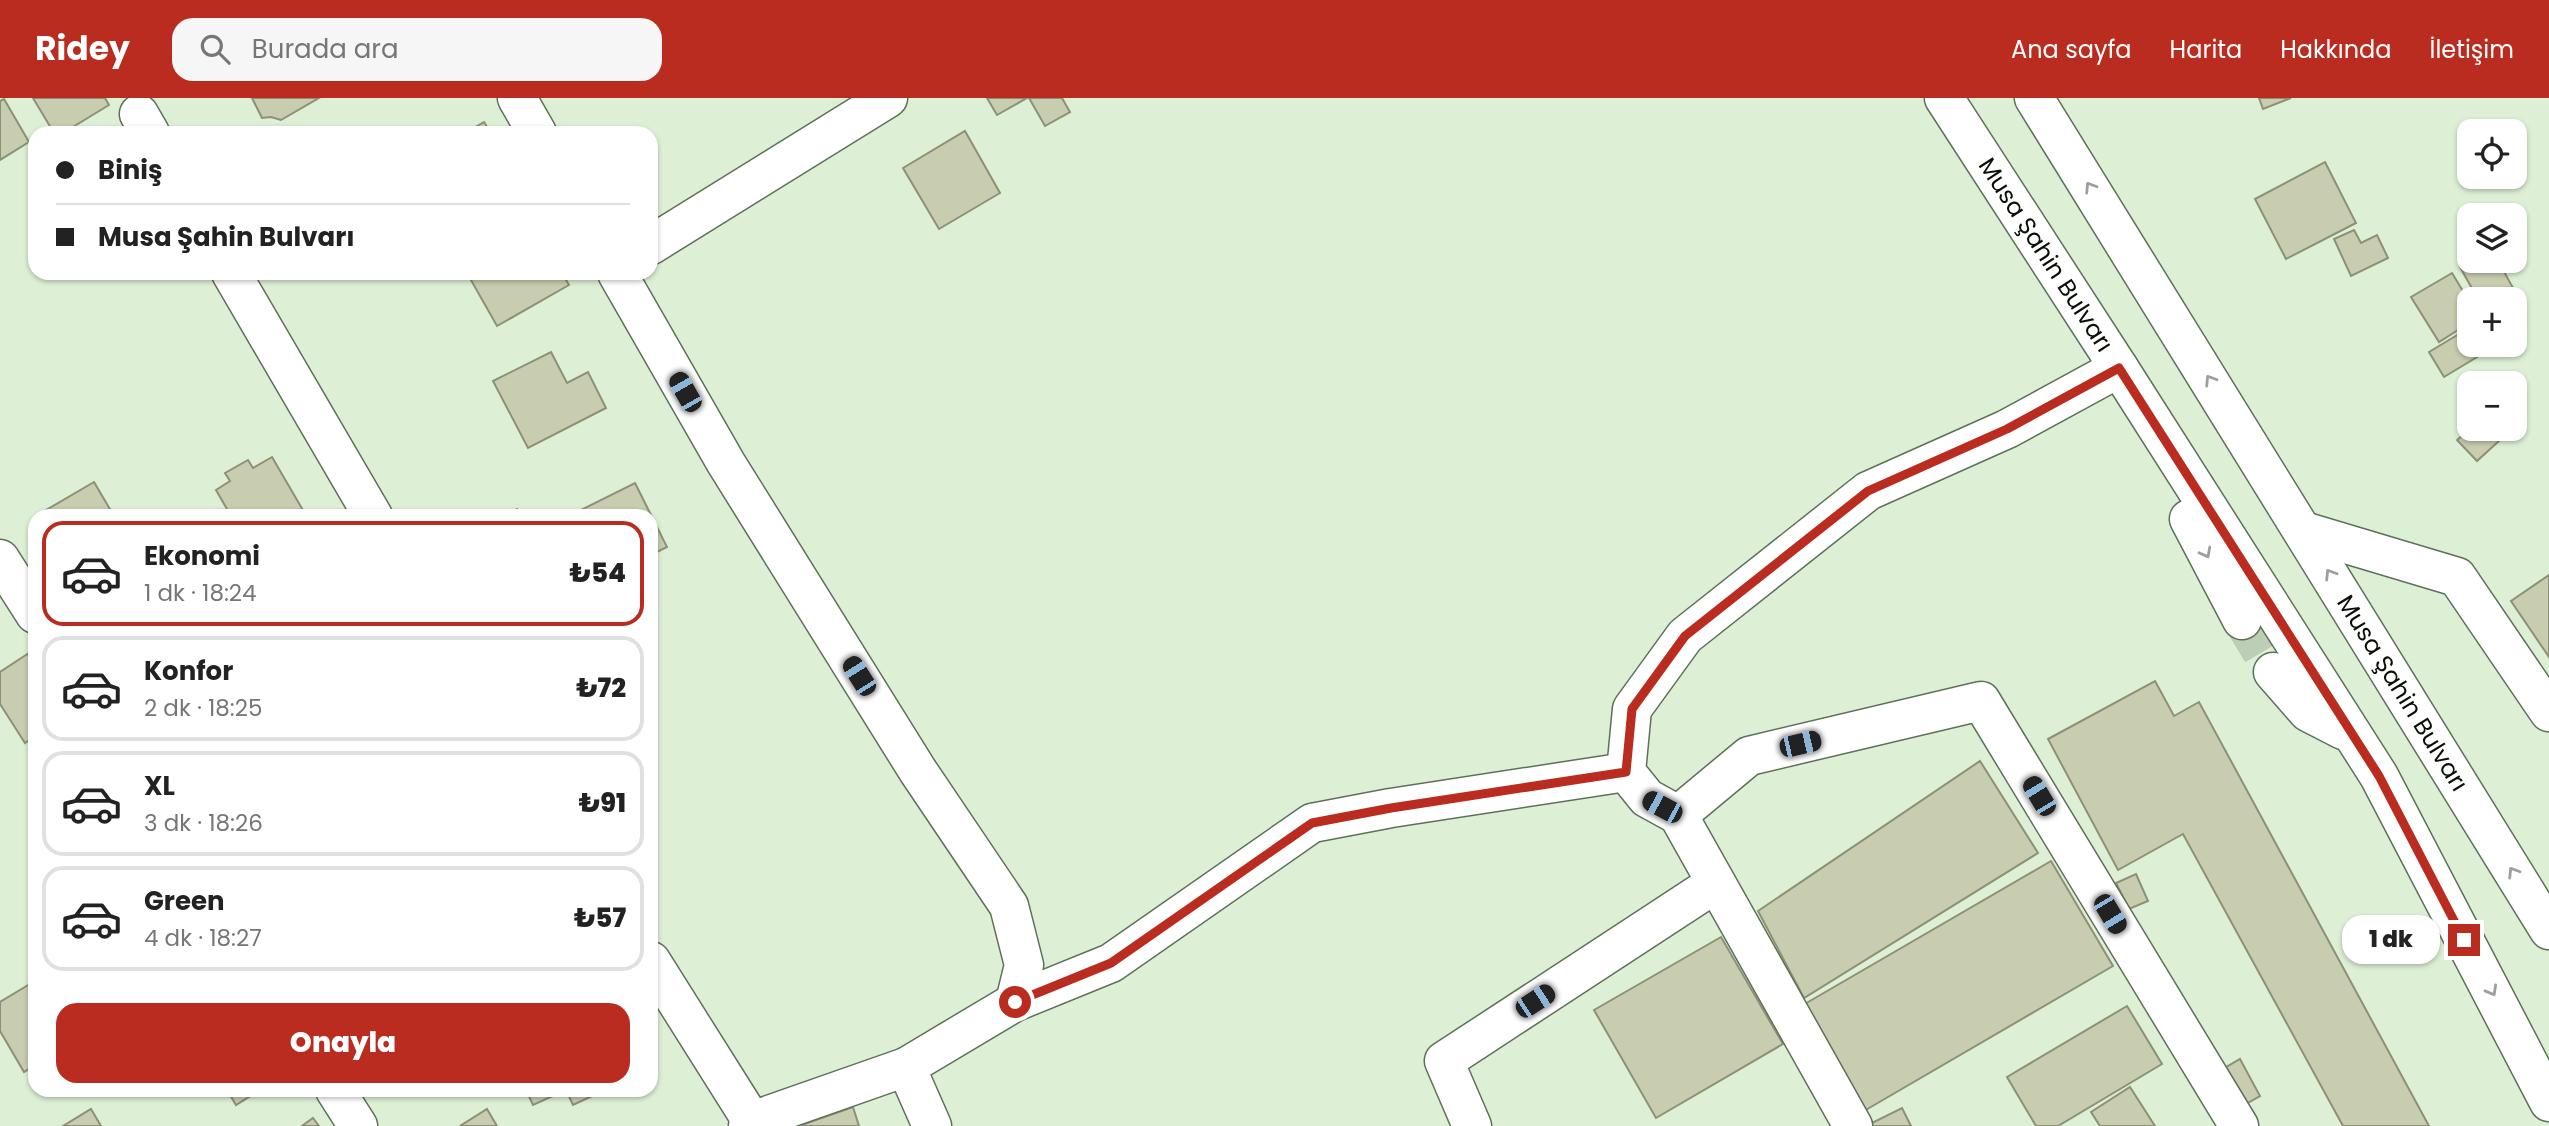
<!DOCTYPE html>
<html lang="tr">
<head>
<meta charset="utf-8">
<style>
	body { margin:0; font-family:Poppins,sans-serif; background:#f6f6f6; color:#222; height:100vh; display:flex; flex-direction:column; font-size:26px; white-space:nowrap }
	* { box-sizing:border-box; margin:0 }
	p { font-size:23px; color:#767676 }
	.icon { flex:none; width:38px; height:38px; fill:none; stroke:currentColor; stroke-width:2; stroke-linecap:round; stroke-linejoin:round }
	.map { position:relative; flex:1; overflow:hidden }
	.details { position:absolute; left:28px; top:411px; width:630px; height:588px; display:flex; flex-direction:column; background:#fff; border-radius:21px; box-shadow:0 2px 5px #0004 }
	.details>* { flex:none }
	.top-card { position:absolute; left:28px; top:28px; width:630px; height:154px; border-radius:21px; box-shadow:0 2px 5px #0004; display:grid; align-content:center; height:154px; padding:0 28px; background:#fff }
	.tools { position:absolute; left:2457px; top:21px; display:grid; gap:14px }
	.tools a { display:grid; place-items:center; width:70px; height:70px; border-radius:14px; background:#fff; box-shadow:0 2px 5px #0004; font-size:35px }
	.end { position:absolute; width:32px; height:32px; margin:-16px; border:9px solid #ba2c1f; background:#fff; box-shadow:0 0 0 4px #fff }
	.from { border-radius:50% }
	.bubble { position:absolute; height:49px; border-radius:21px; background:#fff; box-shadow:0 2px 5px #0004; font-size:23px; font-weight:800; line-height:49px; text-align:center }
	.car { position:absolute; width:21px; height:42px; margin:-21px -10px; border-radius:9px; box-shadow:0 0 5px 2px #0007; background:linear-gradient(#222 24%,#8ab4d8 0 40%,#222 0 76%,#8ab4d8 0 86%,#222 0) }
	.top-card b { display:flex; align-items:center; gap:24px; height:66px; font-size:26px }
	.top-card b+b { border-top:2px solid #e0e0e0 }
	.top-card i { width:18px; height:18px; background:#222 }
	ul { padding:12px 0 0; list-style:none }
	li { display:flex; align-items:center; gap:21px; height:105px; margin:0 14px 10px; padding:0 14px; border:4px solid #e0e0e0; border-radius:21px }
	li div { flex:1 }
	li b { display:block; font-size:26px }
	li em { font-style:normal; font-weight:800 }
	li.active { border-color:#ba2c1f }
	li>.icon { width:63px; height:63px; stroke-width:1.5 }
	.button { display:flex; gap:14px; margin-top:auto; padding:14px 28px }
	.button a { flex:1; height:80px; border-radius:21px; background:#ba2c1f; color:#fff; font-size:28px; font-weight:800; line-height:80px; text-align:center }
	header { display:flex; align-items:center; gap:42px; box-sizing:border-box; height:98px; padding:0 35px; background:#ba2c1f; color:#fff }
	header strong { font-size:33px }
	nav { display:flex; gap:38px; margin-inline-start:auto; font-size:24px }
	.search { width:490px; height:63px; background:#f6f6f6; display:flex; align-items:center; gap:18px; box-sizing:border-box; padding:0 24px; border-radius:21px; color:#767676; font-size:26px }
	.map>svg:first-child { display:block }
	.building { fill:#c8cdb0; stroke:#8c9176; stroke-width:2 }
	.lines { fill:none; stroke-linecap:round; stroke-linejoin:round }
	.highway-tunnel { stroke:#bdceb7; stroke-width:38; stroke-dasharray:38 19; stroke-linecap:butt }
	.minor-casing { stroke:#5f7059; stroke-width:41 }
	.highway-casing { stroke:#5f7059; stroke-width:41 }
	.minor { stroke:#fff; stroke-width:38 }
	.highway { stroke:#fff; stroke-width:38 }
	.oneway { stroke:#9d9f9c }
	.route { stroke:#ba2c1f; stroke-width:9 }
	.labels { text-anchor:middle; stroke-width:5; stroke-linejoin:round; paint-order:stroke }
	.street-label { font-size:24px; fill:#090f07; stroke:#ddf0d6 }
</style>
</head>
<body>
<header>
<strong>Ridey</strong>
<div class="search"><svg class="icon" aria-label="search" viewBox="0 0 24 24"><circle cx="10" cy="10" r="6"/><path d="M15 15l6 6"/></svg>Burada ara</div>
<nav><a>Ana sayfa</a><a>Harita</a><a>Hakkında</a><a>İletişim</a></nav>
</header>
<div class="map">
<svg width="2549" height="1028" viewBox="0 0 2549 1028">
	<rect width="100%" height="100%" fill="#ddf0d6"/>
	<!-- building -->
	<g class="building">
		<path d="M33,0H105L109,7L63,35H54Z"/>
		<path d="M252,0H319L281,22L271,19L262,20Z"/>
		<path d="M987,0H1027L997,17Z"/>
		<path d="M1029,0H1062L1070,14L1045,28Z"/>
		<path d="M2259,0H2291L2263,11Z"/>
		<path d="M4,1L29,44L0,62V3Z"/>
		<path d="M484,24L491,35H465Z"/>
		<path d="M965,33L1000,95L939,131L903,70Z"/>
		<path d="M2325,64L2356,125L2286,161L2255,101Z"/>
		<path d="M2354,132L2361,145L2377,137L2388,160L2351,178L2334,141Z"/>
		<path d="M2470,163H2498L2517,197L2510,201H2478L2460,169Z"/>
		<path d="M467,175H562L569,187L497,228Z"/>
		<path d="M2452,175L2469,203V225L2439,244L2411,199Z"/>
		<path d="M2469,230V247H2497L2444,279L2429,254Z"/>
		<path d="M551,254L567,285L588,274L606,310L528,350L493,283Z"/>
		<path d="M2515,307L2525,318L2515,328Z"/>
		<path d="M2470,331H2512L2477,363L2457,342Z"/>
		<path d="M272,359L304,414L297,418H231L216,392L230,383L225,375L248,362L253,370Z"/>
		<path d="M94,384L114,418H43L41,415Z"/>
		<path d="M635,385L667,449L651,457V418H569Z"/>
		<path d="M517,411L522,418H505Z"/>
		<path d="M2549,477V559L2511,503Z"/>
		<path d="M35,551V638L25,645L0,606V574Z"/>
		<path d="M2155,583L2174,618L2199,604L2429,1028H2343L2183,736L2118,772L2048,641Z"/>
		<path d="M1980,663L2038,755L1804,900L1758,813Z"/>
		<path d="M2051,763L2113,868L1864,1013L1803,907Z"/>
		<path d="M2136,776L2148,803L2129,811L2116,785Z"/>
		<path d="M1721,839L1783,946L1656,1020L1594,912Z"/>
		<path d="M35,883V967L24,974L0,933V904Z"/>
		<path d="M2127,908L2162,966L2058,1028H2036L2007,979Z"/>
		<path d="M2240,961L2260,998L2237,1011L2216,975Z"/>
		<path d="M2130,989L2155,1028H2100L2091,1014Z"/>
		<path d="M227,992H260L236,1007Z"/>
		<path d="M526,992H566L533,1007Z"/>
		<path d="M566,992H605L573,1007Z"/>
		<path d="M853,1009L859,1028H799Z"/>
		<path d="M1902,1010L1911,1028H1866Z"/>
		<path d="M91,1011L101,1028H63Z"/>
		<path d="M487,1011L497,1028H460Z"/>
		<path d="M313,1020L319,1028H302Z"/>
	</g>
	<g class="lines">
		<!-- highway-tunnel -->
		<path class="highway-tunnel" d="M2242,522L2273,574"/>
		<defs>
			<g id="minor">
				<path d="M517,0L537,35"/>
				<path d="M139,16L150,35"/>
				<path d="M651,147L888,0"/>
				<path d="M231,175L373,418"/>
				<path d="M617,175L726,365L918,673L1009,808L1024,867L1015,904"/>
				<path d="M2303,433L2457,479L2549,614"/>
				<path d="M0,461L35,516"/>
				<path d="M1678,717L1749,658L1981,603L2239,1028"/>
				<path d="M651,863L755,1028"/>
				<path d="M906,969L932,1028"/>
				<path d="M335,992L358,1028"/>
				<path d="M748,1028L752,1023L906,969L1015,904L1111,865L1312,725L1391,710L1626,674"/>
				<path d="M1472,1028L1444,963L1716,785"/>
				<path d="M1853,1028L1678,717L1647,700L1626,674L1632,611L1685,538L1868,393L2007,331L2119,270"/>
			</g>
			<g id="highway">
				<path id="s1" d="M1944,0L2119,270L2379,678L2549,1004"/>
				<path id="s2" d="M2034,0L2549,832"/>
				<path d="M2189,421L2242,522"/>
				<path d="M2273,574L2308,614L2343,632"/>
			</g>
		</defs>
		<!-- minor casing -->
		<use href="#minor" class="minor-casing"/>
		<!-- highway casing -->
		<use href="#highway" class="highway-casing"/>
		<!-- minor -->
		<use href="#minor" class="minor"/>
		<!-- highway -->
		<use href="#highway" class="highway"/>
	</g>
	<!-- one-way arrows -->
	<defs><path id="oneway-chevron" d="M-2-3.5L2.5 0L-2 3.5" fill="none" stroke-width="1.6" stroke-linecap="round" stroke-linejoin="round" transform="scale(1.75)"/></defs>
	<g class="oneway">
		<use href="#oneway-chevron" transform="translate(2090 89) rotate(-122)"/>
		<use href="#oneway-chevron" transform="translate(2210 282) rotate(-122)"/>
		<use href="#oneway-chevron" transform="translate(2206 455) rotate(62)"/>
		<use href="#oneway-chevron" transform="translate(2330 476) rotate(-122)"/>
		<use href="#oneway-chevron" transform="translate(2513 774) rotate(-122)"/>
		<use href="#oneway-chevron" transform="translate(2492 893) rotate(61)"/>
	</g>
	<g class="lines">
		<!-- route -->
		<path class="route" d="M1015,904L1111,865L1312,725L1391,710L1626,674L1632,611L1685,538L1868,393L2007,331L2119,270L2379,678L2464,842"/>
	</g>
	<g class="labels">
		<!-- street labels -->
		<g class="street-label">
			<text dy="8" stroke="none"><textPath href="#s1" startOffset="187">Musa Şahin Bulvarı</textPath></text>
			<text dy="8" stroke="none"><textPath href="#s2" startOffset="700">Musa Şahin Bulvarı</textPath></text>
		</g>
	</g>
</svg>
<div class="tools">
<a><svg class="icon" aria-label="locate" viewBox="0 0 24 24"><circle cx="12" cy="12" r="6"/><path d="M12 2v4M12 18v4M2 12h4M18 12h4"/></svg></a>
<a><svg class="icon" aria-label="layers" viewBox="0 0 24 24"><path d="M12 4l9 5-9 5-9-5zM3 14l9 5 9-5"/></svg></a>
<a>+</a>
<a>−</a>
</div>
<i class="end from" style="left:1015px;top:904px"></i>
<i class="end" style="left:2464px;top:842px"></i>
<div class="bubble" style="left:2342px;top:817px;width:98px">1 dk</div>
<i class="car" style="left:685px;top:294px;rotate:330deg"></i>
<i class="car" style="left:859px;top:578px;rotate:328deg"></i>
<i class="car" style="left:1800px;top:646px;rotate:77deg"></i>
<i class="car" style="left:2039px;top:698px;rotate:329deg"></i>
<i class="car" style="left:1662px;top:709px;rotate:298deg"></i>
<i class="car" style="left:2110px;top:816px;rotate:149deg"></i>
<i class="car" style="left:1535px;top:903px;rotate:57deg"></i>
<div class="top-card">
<b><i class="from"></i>Biniş</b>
<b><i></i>Musa Şahin Bulvarı</b>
</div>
<section class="details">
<ul>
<li class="active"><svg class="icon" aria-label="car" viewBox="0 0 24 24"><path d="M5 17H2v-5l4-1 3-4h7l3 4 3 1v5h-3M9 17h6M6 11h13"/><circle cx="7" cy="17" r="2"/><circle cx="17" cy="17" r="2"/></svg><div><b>Ekonomi</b><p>1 dk · 18:24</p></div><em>₺54</em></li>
<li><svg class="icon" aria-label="car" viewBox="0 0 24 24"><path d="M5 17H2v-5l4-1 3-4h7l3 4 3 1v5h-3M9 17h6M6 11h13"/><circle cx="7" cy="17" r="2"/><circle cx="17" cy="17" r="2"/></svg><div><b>Konfor</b><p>2 dk · 18:25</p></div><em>₺72</em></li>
<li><svg class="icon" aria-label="car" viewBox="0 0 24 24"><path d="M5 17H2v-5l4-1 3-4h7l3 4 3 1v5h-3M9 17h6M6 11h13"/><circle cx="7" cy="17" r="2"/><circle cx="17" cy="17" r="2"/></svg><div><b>XL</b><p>3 dk · 18:26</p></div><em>₺91</em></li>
<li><svg class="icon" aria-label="car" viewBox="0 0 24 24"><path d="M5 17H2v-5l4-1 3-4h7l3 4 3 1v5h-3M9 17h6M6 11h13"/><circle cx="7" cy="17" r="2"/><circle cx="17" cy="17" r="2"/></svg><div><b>Green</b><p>4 dk · 18:27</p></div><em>₺57</em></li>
</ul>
<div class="button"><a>Onayla</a></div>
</section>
</div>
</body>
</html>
